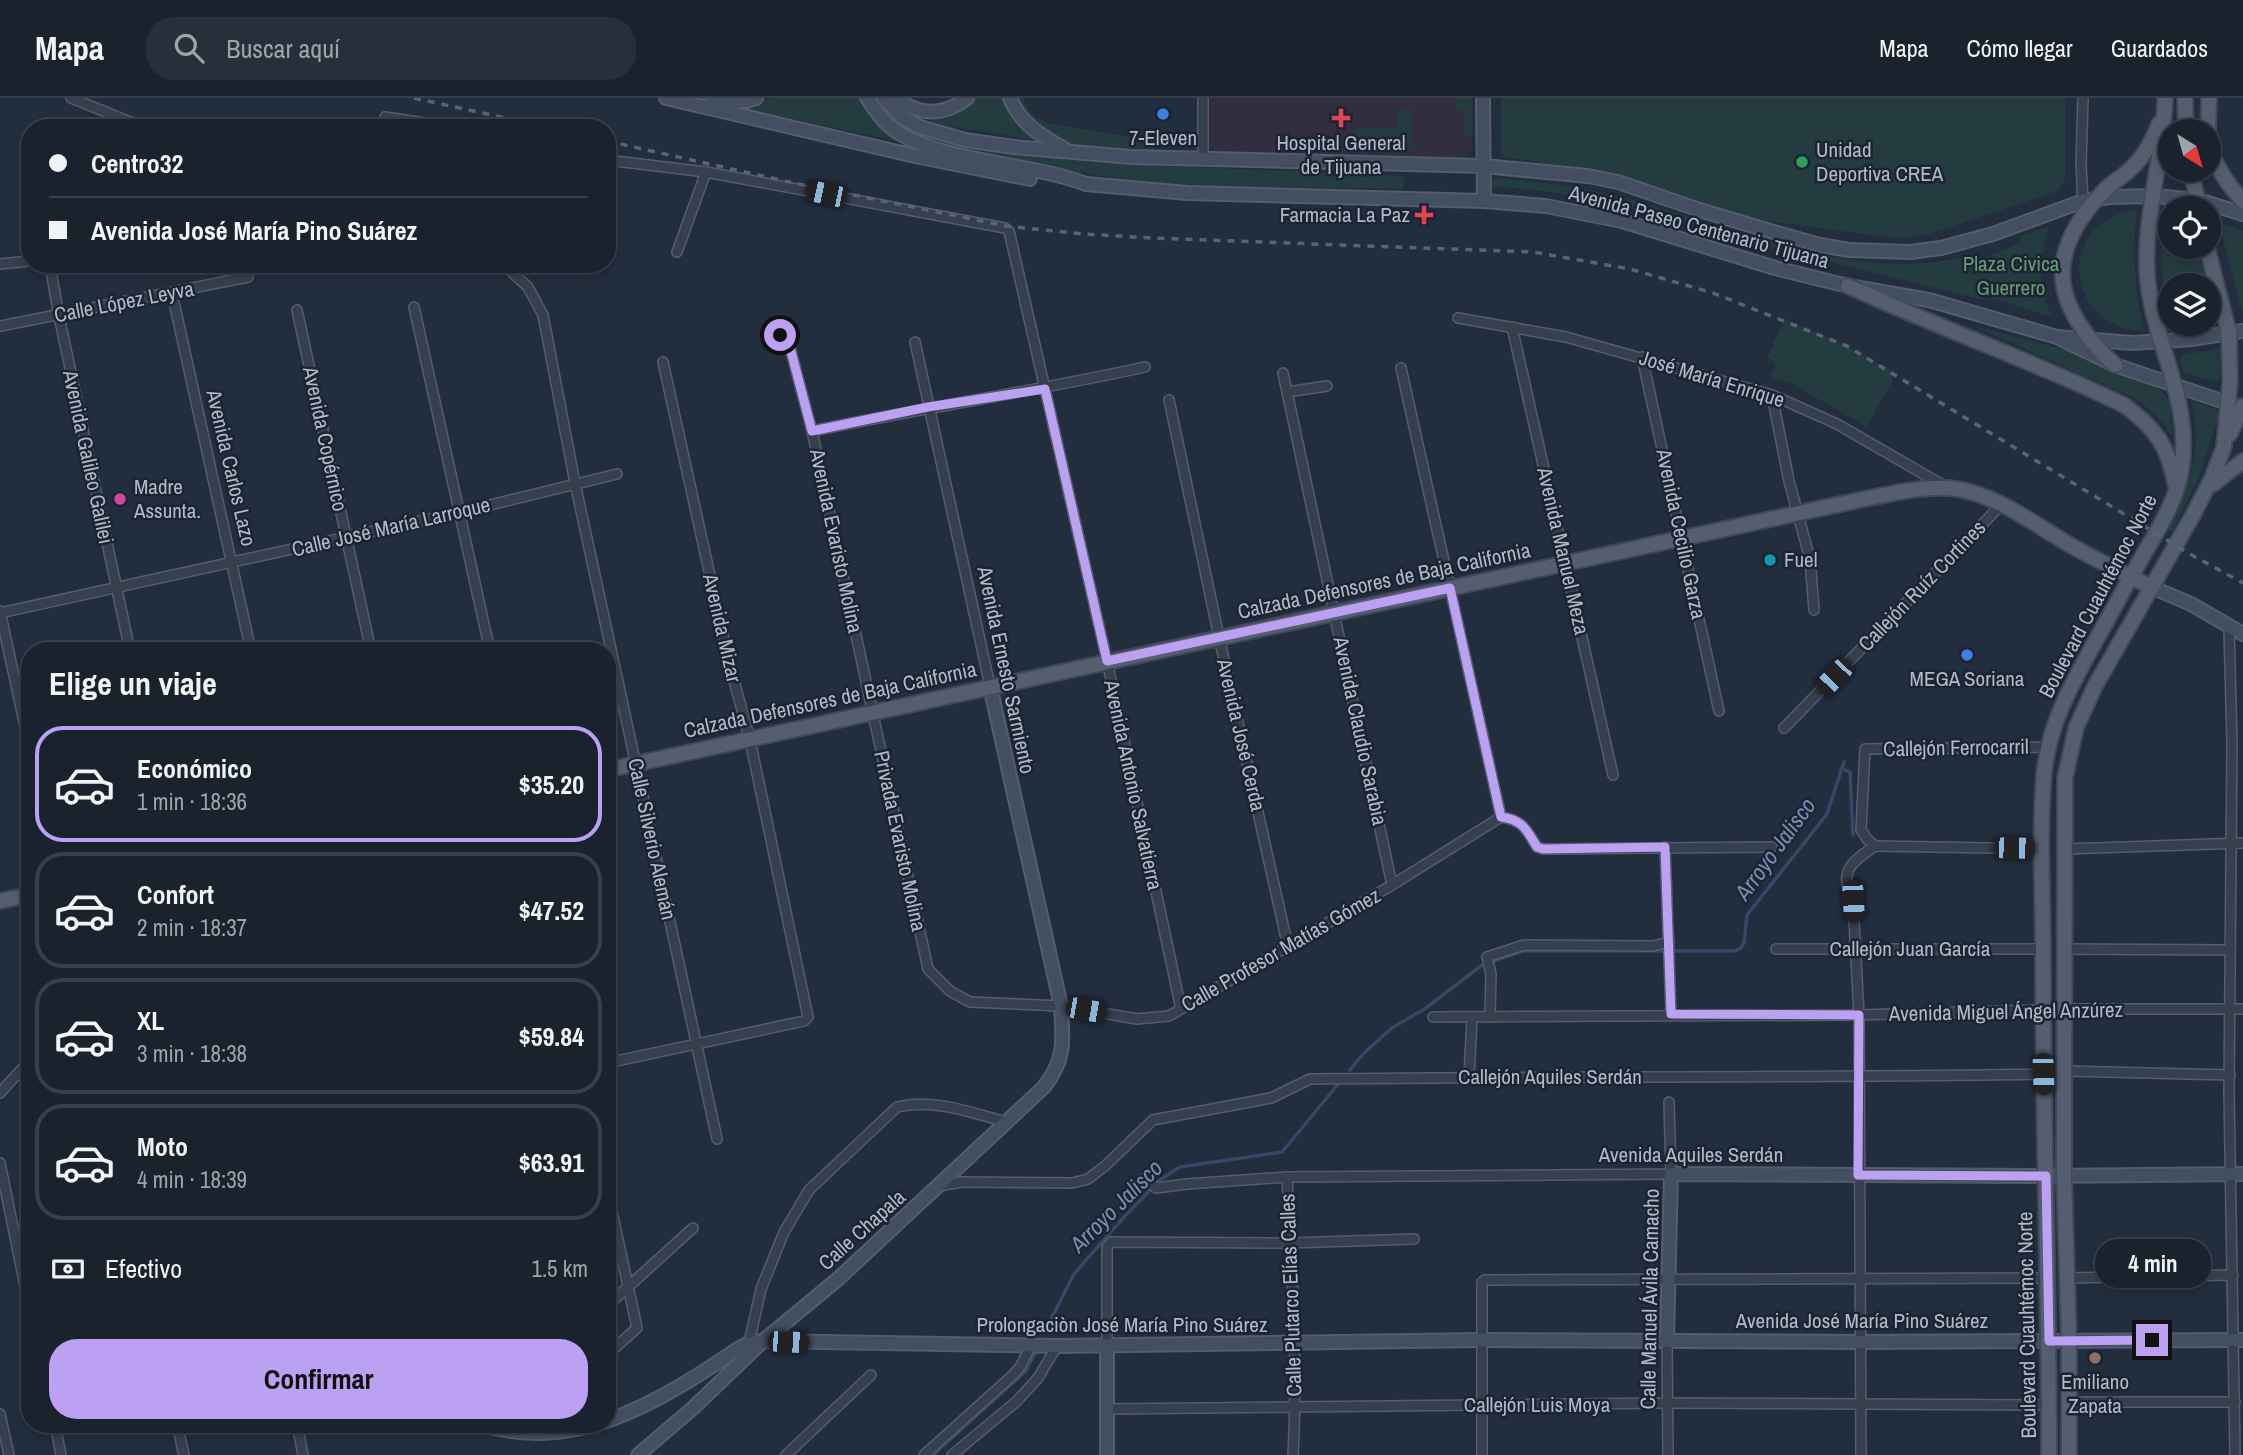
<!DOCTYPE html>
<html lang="es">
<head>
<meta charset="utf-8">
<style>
	body { margin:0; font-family:"Archivo Narrow",sans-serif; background:#272f3a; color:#f1f3f6; height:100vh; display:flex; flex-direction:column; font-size:26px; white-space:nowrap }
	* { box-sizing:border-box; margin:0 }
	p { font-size:23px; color:#9fa4aa }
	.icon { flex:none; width:38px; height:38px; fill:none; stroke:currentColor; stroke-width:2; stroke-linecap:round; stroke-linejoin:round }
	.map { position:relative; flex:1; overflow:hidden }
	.sheet { position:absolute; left:21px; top:544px; width:595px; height:791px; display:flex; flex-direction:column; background:#1a222e; border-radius:28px; box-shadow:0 4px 10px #0003,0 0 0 2px #383f4a }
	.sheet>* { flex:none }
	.guide { position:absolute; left:21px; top:21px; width:595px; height:154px; border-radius:28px; box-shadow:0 4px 10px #0003,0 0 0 2px #383f4a; display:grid; align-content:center; height:154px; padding:0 28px; background:#1a222e }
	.needle { width:46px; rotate:143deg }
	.buttons { position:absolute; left:2158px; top:21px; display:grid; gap:14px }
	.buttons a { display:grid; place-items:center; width:63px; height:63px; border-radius:50%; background:#1a222e; box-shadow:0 4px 10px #0003,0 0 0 2px #383f4a; font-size:35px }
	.end { position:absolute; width:32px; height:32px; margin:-16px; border:9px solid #bca0f2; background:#111; box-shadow:0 0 0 4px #111 }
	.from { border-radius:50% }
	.bubble { position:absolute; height:49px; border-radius:24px; background:#1a222e; box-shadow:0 4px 10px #0003,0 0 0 2px #383f4a; font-size:23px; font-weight:800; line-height:49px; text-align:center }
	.car { position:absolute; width:21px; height:42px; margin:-21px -10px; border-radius:9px; box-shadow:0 0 5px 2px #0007; background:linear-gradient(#222 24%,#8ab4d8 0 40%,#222 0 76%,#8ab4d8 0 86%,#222 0) }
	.guide b { display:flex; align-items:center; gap:24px; height:66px; font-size:26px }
	.guide b+b { border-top:2px solid #383f4a }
	.guide i { width:18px; height:18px; background:#f1f3f6 }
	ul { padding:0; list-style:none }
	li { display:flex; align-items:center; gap:21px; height:116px; margin:0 14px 10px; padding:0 14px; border:4px solid #383f4a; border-radius:28px }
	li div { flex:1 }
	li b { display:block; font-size:26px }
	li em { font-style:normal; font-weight:800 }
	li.active { border-color:#bca0f2 }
	li>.icon { width:63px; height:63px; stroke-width:1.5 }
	h2 { padding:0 28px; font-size:32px; line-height:84px }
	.pay { display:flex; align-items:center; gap:18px; height:77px; padding:0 28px; font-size:26px }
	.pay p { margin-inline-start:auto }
	.action { display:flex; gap:14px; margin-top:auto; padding:14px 28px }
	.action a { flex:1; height:80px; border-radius:28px; background:#bca0f2; color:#111; font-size:28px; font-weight:800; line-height:80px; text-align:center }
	header { display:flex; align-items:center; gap:42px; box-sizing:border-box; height:98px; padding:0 35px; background:#1a222e; border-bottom:2px solid #383f4a }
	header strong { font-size:33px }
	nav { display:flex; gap:38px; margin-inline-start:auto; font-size:24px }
	.search { width:490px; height:63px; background:#272f3a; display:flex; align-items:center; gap:18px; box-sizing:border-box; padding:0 24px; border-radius:28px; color:#9fa4aa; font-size:26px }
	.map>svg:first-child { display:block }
	.medical { fill:#312e3f }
	.green { fill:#243b3f }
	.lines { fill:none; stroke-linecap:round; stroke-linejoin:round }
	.stream { stroke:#354866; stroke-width:3.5 }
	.street-casing { stroke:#545d6c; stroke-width:12 }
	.secondary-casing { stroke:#545d6c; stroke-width:16 }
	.primary-casing { stroke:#3f4857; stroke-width:18 }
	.street { stroke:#363f4e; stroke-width:9 }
	.secondary { stroke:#444e61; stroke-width:12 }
	.primary { stroke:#545e6e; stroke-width:14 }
	.rail { stroke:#586375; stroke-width:3.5; stroke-dasharray:7 7; stroke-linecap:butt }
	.route { stroke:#bca0f2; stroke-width:9 }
	.shop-dot { fill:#3f7fe0; stroke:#1b2433; stroke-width:2.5 }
	.health-dot { fill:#e0444e; stroke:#1b2433; stroke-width:2.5 }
	.leisure-dot { fill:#2e9e5b; stroke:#1b2433; stroke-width:2.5 }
	.hotel-dot { fill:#d1479c; stroke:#1b2433; stroke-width:2.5 }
	.culture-dot { fill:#0f9aa8; stroke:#1b2433; stroke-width:2.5 }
	.education-dot { fill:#8d6e63; stroke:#1b2433; stroke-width:2.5 }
	.labels { text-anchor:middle; stroke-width:5; stroke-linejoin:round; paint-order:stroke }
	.poi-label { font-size:21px; fill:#b2bac9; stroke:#1b2433 }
	.street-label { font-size:21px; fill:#b2bac9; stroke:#1b2433 }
	.park-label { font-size:21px; fill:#679c75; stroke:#1b2433 }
	.water-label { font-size:23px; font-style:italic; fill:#788fb2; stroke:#1b2433 }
</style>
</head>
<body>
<header>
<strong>Mapa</strong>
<div class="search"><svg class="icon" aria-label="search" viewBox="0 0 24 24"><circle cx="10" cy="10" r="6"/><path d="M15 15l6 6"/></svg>Buscar aquí</div>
<nav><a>Mapa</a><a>Cómo llegar</a><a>Guardados</a></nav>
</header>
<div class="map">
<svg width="2243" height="1357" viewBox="0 0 2243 1357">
	<rect width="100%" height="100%" fill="#222d3e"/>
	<!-- medical -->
	<path class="medical" d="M1210,0H1472V54L1462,61L1216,55L1210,49Z"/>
	<!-- green -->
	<g class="green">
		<path d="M771,0H858L874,22L902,44L744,11Z"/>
		<path d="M972,0H1004C1010,20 1018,31 1036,42L942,27L909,13Z"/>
		<path d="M1016,0H1024C1027,14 1035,19 1048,25L1153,43L1154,52L1080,48L1063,43L1025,20Z"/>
		<path d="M1455,0H1472V38L1463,39L1464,13L1456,12Z"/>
		<path d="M1501,0H2065V81L2060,90L2054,94L1926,137L1907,140L1887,139L1759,122L1620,77L1506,59L1502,56L1501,50Z"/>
		<path d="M1412,11L1411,49H1354V31L1398,30V12Z"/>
		<path d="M931,43L951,44L984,52L1097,65L1404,78L1403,91L1152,87L971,55Z"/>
		<path d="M1491,80C1534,83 1576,88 1618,98C1733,127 1852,188 1973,157L1975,163L2022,145L2019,138L2049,129C2040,159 2035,191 2053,219L1985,198L1983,202L1712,134L1617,104L1544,93L1490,88Z"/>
		<path d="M2130,113H2137C2132,153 2135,193 2144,233C2067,231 2054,129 2130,113Z"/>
		<path d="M2164,116L2170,117V149H2197L2218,224L2209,225L2208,187H2170V225L2161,166Z"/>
		<path d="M2223,125L2243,133V216L2219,127Z"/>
		<path d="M1785,221L1847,248L1896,276L1867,329L1792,286L1770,280L1776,266L1767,259Z"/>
		<path d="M1971,227L2063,251L2157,288L2170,304L2173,340L2160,322L2138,302Z"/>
		<path d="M2220,251L2219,282L2216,284L2183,274L2180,257Z"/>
		<path d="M2191,302L2219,313L2218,321L2198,382L2172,434L2168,431C2190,387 2203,352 2191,302Z"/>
	</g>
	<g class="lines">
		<!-- stream -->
		<g class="stream">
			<path d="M1841,671L1850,674L1853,737"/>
			<path d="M1350,972L1364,955L1392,930L1426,910L1482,867L1523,853H1733L1740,851L1744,845L1747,817L1827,716L1844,664"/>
			<path d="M1044,1235L1074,1176L1124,1119L1160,1082L1180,1069L1282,1054L1340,984"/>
			<path d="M933,1357L1026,1273L1036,1253"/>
		</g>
		<defs>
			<g id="street">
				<path d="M71,0L128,23L152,30"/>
				<path d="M1203,0V63"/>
				<path d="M2083,0L2081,67L2083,103"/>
				<path d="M385,19L459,30"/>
				<path d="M607,62L706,74L1005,130L1009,133L1107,563L1181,911"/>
				<path d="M677,154L706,74"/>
				<path d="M0,166L30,163"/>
				<path d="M47,166L51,173L59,218L130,553"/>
				<path d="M503,166L528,189L543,217L575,385L717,1041"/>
				<path d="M172,195L251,553"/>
				<path d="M414,209L490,553"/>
				<path d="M297,212L371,553"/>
				<path d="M1458,220L1566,239L1772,297L1837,326L1946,389"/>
				<path d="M0,228L248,179"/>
				<path d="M1512,229L1613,677"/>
				<path d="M780,237L788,242L812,333L928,871L950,893L970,904L1061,908L1137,921L1169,918L1392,787L1501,719"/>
				<path d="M915,244L990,588"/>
				<path d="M1642,259L1719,613"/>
				<path d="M1401,270L1501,719"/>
				<path d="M1283,275L1392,787"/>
				<path d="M1287,294L1327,288"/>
				<path d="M1772,297L1789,383L1810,461L1814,512"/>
				<path d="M1169,302L1219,539L1288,849"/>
				<path d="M812,333C923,310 1035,293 1145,269"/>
				<path d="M0,513L30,652"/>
				<path d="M0,515L461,414L617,376"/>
				<path d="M2229,529L2232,646L2229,993L2235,1357"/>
				<path d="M1784,630L2002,406"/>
				<path d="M1501,719C1523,722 1526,731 1537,749L1543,751L1772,749"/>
				<path d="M1875,748L2041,751"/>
				<path d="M1665,749L1671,916"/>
				<path d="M2064,751L2243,745"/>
				<path d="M1776,851H2043"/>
				<path d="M2065,851L2230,852"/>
				<path d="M1433,919L1859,917L2065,911H2243"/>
				<path d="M1490,919L1491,876L1487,859L1524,847L1653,848L1669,844"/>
				<path d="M607,965L804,923L808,919L750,642L729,564L663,264"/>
				<path d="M2065,973L2230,977"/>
				<path d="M1469,979L1472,920"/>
				<path d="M0,995L30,962"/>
				<path d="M0,1065L30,1213"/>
				<path d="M1287,1079C1292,1172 1298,1264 1293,1357"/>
				<path d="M1144,1080L1156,1090L1187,1086L1287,1079L1671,1076L1669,1004"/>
				<path d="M939,1088L961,1084L1072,1085L1088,1081L1105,1068L1153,1022L1271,1000L1310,981C1554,978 1799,980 2043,976"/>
				<path d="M607,1090L637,1230L607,1257"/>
				<path d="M2067,1180L2233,1177"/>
				<path d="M607,1208L693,1130"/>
				<path d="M1667,1241L1668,1357"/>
				<path d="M749,1245L761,1191L784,1134L809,1092L897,1009C934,1000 972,1015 1006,1024"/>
				<path d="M1107,1248V1149L1111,1144L1290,1145L1414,1141"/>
				<path d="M2068,1304H2235"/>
				<path d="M1108,1311L1668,1305L2049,1307"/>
				<path d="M0,1316L9,1357"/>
				<path d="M55,1326L61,1357"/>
				<path d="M177,1326L184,1357"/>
				<path d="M297,1326L303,1357"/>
				<path d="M786,1357L871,1277"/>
				<path d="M924,1357L1013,1277L1020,1269L1032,1246"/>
				<path d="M952,1357L1017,1303L1038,1280L1057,1248"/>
				<path d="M1482,1357V1184L1485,1182L2048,1180"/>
				<path d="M1861,1357L1859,917L1853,803C1838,774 1851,764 1875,748L1867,741L1861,732L1865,651L2047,649"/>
			</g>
			<g id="secondary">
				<path d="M666,0L915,58L1030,81"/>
				<path d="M867,0C873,9 879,18 887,26C930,65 1031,64 1086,86L1187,95L1484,103L1546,108L1622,123L1775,170L1848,188L1929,202L2057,239L2133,245L2192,241L2243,233"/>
				<path d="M884,0L902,19L920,29L965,42L1014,49L1131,59L1483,68L1588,78L1618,84L1703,113L1770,133L1820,147L1849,152L1910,154L1941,150L1993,136L2083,103L2110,99L2154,98L2198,102L2243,116"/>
				<path d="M896,0C919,18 944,18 967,0"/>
				<path d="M1010,0C1021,27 1042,38 1066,52"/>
				<path d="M1483,0L1484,103"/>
				<path d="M711,6L746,3L756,0"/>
				<path d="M2061,241L2115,267L2236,308"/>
				<path d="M2151,489L2191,506L2243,536"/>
				<path d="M1667,1241L1671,1076L2046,1078L2243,1076"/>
				<path d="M1107,1248V1357"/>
				<path d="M480,1326C575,1357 661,1303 736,1252L749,1245L763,1243L1057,1248L1481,1242L1861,1244L2243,1242"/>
				<path d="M638,1357L693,1310L763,1243L838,1181L1044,989C1066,961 1063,942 1061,908L990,588"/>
			</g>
			<g id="primary">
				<path d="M2185,0L2186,33"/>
				<path d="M2208,33L2209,0"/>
				<path d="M2208,41C2213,65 2227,86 2243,103"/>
				<path d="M2191,72L2199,110"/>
				<path d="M1848,188C1939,230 2033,263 2124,307C2155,330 2168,347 2175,385"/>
				<path d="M2115,267C2052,209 2042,156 2105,92C2111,85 2119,81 2126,75C2142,62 2152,45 2159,26"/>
				<path d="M2230,336L2243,308"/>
				<path d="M2213,386L2243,363"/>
				<path d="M607,672L1864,401C1891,396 1921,388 1949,390C1994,394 2032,425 2070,447C2096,462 2124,475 2151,489"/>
				<path d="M0,803L30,797"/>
				<path d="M2049,1357C2049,1191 2043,1025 2043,859C2043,799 2039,737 2044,677C2048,625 2075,580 2100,535C2114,510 2127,485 2141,461C2156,435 2173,409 2180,379C2196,304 2151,245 2147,174C2144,115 2164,59 2165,0"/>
				<path d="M2069,1357V1242L2064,1077L2065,680L2076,630L2095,588L2193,417L2212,380L2224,349L2230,284L2229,235L2207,149"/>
			</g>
		</defs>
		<!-- street casing -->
		<use href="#street" class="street-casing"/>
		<!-- secondary casing -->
		<use href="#secondary" class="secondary-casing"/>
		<!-- primary casing -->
		<use href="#primary" class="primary-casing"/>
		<!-- street -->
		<use href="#street" class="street"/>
		<!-- secondary -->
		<use href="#secondary" class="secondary"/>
		<!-- primary -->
		<use href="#primary" class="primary"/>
		<!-- rail -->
		<g class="rail">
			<path d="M414,0L551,30"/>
			<path d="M607,43L794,85L1006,128L1083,136L1151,140L1533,154L1630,171L1713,195L1847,248L2190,456L2243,485"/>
		</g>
	</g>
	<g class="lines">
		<!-- route -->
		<path class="route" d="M780,237L788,242L812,333L928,309L1045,291L1107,563L1450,490L1501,719C1523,722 1526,731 1537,749L1543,751L1665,749L1671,916L1859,917L1858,1077L2046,1078L2049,1243L2152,1242"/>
	</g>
	<!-- markers -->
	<g class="shop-dot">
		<circle cx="1163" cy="16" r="7"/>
		<circle cx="1967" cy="557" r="7"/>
	</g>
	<g class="health-dot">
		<path d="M1337.5 9.5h7v7h7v7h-7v7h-7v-7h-7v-7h7z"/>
		<path d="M1420.5 106.5h7v7h7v7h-7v7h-7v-7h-7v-7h7z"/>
	</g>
	<circle class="leisure-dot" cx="1802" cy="64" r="7"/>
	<circle class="hotel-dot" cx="120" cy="401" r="7"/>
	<circle class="culture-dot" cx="1770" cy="462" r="7"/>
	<circle class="education-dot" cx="2095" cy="1260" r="7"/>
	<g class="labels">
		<!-- poi labels -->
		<g class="poi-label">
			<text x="1163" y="47">7-Eleven</text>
			<text x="1341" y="52">Hospital General<tspan x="1341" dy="24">de Tijuana</tspan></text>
			<text x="1816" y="59" text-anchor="start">Unidad<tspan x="1816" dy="24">Deportiva CREA</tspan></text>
			<text x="1410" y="124" text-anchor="end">Farmacia La Paz</text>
			<text x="134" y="396" text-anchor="start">Madre<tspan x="134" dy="24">Assunta.</tspan></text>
			<text x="1784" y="469" text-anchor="start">Fuel</text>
			<text x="1967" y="588">MEGA Soriana</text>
			<text x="2095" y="1291">Emiliano<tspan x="2095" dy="24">Zapata</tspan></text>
		</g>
		<!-- street labels -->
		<g class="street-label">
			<text transform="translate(1699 129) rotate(15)" y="7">Avenida Paseo Centenario Tijuana</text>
			<text transform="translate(124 204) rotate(-11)" y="7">Calle López Leyva</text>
			<text transform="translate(1712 281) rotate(17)" y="7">José María Enrique</text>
			<text transform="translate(325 341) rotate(78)" y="7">Avenida Copérnico</text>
			<text transform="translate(88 359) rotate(78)" y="7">Avenida Galileo Galilei</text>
			<text transform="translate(231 370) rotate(77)" y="7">Avenida Carlos Lazo</text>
			<text transform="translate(391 429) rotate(-13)" y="7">Calle José María Larroque</text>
			<text transform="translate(1681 436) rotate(78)" y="7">Avenida Cecilio Garza</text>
			<text transform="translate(836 443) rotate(78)" y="7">Avenida Evaristo Molina</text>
			<text transform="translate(1563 453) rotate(77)" y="7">Avenida Manuel Meza</text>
			<text transform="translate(1384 483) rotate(-12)" y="7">Calzada Defensores de Baja California</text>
			<text transform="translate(1922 488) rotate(-46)" y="7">Callejón Ruíz Cortines</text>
			<text transform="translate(2098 498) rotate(-62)" y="7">Boulevard Cuauhtémoc Norte</text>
			<text transform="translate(722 530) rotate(77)" y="7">Avenida Mizar</text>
			<text transform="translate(1006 572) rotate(78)" y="7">Avenida Ernesto Sarmiento</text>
			<text transform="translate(830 602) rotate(-12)" y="7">Calzada Defensores de Baja California</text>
			<text transform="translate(1360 633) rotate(78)" y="7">Avenida Claudio Sarabia</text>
			<text transform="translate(1241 637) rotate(77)" y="7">Avenida José Cerda</text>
			<text transform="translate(1956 650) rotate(-1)" y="7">Callejón Ferrocarril</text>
			<text transform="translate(1133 687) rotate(78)" y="7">Avenida Antonio Salvatierra</text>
			<text transform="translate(652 741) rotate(78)" y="7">Calle Silverio Alemán</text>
			<text transform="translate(900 743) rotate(78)" y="7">Privada Evaristo Molina</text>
			<text x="1910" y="858">Callejón Juan García</text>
			<text transform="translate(1281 852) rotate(-30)" y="7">Calle Profesor Matías Gómez</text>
			<text transform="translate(2006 914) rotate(-1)" y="7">Avenida Miguel Ángel Anzúrez</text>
			<text x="1550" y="986">Callejón Aquiles Serdán</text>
			<text x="1691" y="1064">Avenida Aquiles Serdán</text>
			<text transform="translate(862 1132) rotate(-42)" y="7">Calle Chapala</text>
			<text transform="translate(1291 1197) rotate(-92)" y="7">Calle Plutarco Elías Calles</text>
			<text transform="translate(1650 1201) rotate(-89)" y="7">Calle Manuel Ávila Camacho</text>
			<text x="1862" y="1230">Avenida José María Pino Suárez</text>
			<text x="1122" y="1234">Prolongaciòn José María Pino Suárez</text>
			<text transform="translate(2027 1227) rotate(-91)" y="7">Boulevard Cuauhtémoc Norte</text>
			<text x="1537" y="1314">Callejón Luis Moya</text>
		</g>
		<!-- park labels -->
		<g class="park-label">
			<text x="2011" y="173">Plaza Civica<tspan x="2011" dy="24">Guerrero</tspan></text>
		</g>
		<!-- water labels -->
		<g class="water-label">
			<text transform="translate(1775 751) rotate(-54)" y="8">Arroyo Jalisco</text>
			<text transform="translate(1116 1108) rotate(-45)" y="8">Arroyo Jalisco</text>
		</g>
	</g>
</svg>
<div class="buttons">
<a><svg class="needle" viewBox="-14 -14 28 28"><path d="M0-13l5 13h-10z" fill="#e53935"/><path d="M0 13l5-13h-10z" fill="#9fa4aa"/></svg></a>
<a><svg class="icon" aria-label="locate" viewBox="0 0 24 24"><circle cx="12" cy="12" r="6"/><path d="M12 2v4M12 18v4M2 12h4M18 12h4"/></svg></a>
<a><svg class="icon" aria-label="layers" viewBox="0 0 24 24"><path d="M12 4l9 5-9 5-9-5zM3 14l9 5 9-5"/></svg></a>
</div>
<i class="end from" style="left:780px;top:237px"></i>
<i class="end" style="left:2152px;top:1242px"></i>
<div class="bubble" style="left:2095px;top:1141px;width:116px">4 min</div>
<i class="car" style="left:826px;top:96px;rotate:282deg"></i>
<i class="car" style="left:1834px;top:579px;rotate:224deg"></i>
<i class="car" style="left:2014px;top:750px;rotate:91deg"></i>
<i class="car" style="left:1853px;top:803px;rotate:177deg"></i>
<i class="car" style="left:1086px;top:912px;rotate:100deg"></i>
<i class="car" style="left:2043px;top:976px;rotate:178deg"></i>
<i class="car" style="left:788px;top:1244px;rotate:92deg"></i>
<div class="guide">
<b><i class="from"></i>Centro32</b>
<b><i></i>Avenida José María Pino Suárez</b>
</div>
<section class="sheet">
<h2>Elige un viaje</h2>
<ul>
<li class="active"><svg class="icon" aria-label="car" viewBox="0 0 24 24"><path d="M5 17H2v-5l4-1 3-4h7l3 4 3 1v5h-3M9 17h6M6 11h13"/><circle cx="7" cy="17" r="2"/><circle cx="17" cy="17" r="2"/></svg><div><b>Económico</b><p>1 min · 18:36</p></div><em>$35.20</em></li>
<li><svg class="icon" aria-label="car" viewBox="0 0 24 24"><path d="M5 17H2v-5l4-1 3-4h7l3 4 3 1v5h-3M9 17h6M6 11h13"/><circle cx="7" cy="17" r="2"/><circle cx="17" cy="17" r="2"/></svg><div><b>Confort</b><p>2 min · 18:37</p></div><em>$47.52</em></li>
<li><svg class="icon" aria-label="car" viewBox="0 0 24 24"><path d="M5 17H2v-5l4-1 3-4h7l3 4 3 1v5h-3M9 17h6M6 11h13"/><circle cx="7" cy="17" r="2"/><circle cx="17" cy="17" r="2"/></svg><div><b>XL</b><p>3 min · 18:38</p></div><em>$59.84</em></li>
<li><svg class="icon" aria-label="car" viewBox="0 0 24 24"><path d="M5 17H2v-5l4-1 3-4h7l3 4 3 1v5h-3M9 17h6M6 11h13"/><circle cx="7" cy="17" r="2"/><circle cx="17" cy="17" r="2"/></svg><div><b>Moto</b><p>4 min · 18:39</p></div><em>$63.91</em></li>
</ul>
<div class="pay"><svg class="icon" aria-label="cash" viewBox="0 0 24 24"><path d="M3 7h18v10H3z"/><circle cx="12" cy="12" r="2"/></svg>Efectivo<p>1.5 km</p></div>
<div class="action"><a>Confirmar</a></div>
</section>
</div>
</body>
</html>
